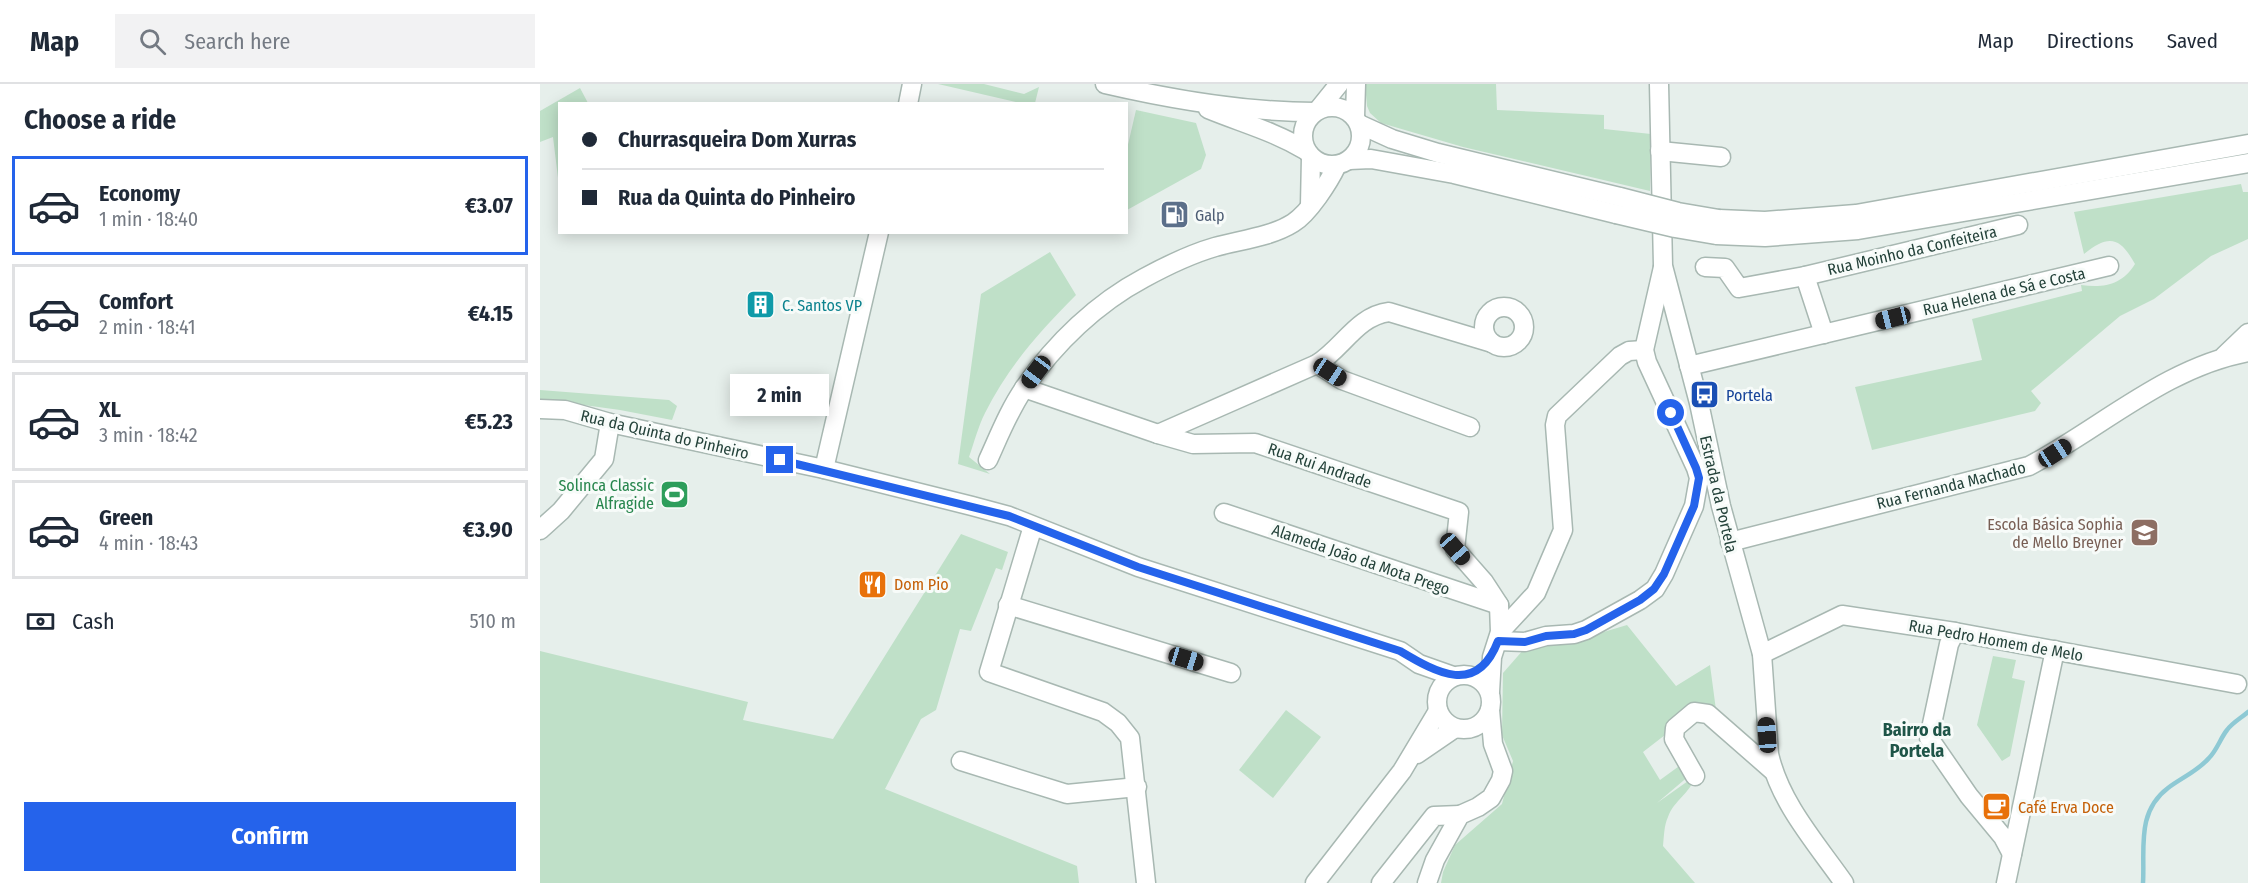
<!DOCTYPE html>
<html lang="en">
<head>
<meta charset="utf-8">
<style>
	body { margin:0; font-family:"Fira Sans Condensed",sans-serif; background:#f2f2f3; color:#1f2937; height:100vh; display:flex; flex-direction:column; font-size:22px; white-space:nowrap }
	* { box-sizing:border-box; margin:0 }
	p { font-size:20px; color:#747a83 }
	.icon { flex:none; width:33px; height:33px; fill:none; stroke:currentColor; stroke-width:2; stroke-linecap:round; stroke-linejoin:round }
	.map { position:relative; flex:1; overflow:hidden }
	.panel { display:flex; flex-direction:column; background:#fff; width:540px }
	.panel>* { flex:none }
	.hud { position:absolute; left:18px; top:18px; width:570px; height:132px; border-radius:0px; box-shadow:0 3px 15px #0003; display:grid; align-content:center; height:132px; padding:0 24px; background:#fff }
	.end { position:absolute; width:27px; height:27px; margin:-14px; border:8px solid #2563eb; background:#fff; box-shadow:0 0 0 3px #fff }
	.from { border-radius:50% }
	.bubble { position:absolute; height:42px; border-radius:0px; background:#fff; box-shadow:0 3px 15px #0003; font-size:20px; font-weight:700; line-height:42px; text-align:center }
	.car { position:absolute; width:18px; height:36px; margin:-18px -9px; border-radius:8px; box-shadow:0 0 4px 2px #0007; background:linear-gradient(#222 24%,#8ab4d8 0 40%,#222 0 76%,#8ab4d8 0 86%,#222 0) }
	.hud b { display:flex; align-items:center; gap:21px; height:57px; font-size:22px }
	.hud b+b { border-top:2px solid #e0e1e3 }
	.hud i { width:15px; height:15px; background:#1f2937 }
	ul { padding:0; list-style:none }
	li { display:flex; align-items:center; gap:18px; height:99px; margin:0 12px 9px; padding:0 12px; border:3px solid #e0e1e3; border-radius:0px }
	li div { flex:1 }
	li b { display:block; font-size:22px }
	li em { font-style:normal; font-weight:700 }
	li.current { border-color:#2563eb }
	li>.icon { width:54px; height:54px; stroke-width:1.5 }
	h2 { padding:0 24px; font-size:27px; line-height:72px }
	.pay { display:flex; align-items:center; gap:15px; height:66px; padding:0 24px; font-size:22px }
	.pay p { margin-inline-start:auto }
	.cta { display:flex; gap:12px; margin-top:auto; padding:12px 24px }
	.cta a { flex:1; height:69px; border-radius:0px; background:#2563eb; color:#fff; font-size:24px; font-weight:700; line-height:69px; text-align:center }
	header { display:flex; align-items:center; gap:36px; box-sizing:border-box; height:84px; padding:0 30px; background:#fff; border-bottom:2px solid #e0e1e3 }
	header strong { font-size:28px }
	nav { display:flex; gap:33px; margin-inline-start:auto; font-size:21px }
	.search { width:420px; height:54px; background:#f2f2f3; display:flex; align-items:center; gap:15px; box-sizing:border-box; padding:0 21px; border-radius:0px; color:#747a83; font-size:22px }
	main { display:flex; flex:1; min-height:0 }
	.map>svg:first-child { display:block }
	.green { fill:#bfe0c8 }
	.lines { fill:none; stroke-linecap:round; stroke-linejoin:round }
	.stream { stroke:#8ec9d4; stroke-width:4.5 }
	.minor-casing { stroke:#a8b8b2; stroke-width:21 }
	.minor { stroke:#fff; stroke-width:18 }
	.minor-bridge-casing { stroke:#a8b8b2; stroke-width:21; stroke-linecap:butt }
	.minor-bridge { stroke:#fff; stroke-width:18 }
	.route { stroke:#2563eb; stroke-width:8 }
	.labels { text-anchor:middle; stroke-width:6; stroke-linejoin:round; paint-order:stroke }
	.service-label { font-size:16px; fill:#4e5e75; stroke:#f7fbf9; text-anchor:start }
	.street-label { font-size:16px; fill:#24423a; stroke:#f7fbf9 }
	.culture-label { font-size:16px; fill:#0d838f; stroke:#f7fbf9; text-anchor:start }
	.transit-label { font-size:16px; fill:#164399; stroke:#f7fbf9; text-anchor:start }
	.leisure-label { font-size:16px; fill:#27864d; stroke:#f7fbf9; text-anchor:end }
	.education-label { font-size:16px; fill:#785e54; stroke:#f7fbf9; text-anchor:end }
	.food-label { font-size:16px; fill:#c56008; stroke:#f7fbf9; text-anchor:start }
	.neighbourhood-label { font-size:18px; font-weight:bold; fill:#1f5548; stroke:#f7fbf9 }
</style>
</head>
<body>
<header>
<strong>Map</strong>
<div class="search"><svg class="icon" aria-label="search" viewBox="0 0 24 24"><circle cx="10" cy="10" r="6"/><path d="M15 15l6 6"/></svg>Search here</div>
<nav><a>Map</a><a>Directions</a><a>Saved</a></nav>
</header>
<main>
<section class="panel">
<h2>Choose a ride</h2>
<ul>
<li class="current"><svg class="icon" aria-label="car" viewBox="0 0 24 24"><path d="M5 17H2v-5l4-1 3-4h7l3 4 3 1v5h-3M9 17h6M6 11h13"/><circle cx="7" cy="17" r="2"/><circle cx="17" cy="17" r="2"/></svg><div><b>Economy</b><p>1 min · 18:40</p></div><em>€3.07</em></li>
<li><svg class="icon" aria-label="car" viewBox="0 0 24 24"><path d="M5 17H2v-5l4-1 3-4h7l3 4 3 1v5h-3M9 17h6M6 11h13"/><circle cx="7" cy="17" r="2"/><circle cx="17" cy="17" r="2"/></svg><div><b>Comfort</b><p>2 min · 18:41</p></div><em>€4.15</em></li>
<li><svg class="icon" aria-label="car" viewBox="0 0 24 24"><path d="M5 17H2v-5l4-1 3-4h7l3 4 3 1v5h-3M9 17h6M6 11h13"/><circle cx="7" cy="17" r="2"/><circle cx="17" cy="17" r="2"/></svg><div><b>XL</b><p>3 min · 18:42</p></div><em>€5.23</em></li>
<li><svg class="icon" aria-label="car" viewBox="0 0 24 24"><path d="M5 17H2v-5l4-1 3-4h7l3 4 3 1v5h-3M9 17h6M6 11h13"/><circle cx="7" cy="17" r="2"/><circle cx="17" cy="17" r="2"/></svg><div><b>Green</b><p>4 min · 18:43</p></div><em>€3.90</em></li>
</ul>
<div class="pay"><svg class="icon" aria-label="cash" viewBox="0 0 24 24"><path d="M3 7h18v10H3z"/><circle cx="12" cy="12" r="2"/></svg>Cash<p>510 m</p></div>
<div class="cta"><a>Confirm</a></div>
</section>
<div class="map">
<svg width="1708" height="799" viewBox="0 0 1708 799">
	<rect width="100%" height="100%" fill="#e6efeb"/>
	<!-- green -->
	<g class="green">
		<path d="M398,0H444L484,10L499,3L495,19L484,20Z"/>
		<path d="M825,0H956L957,26L1064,31V45L1111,50L1110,107L923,63L841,39L830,29L827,22Z"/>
		<path d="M40,4L48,19L20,20L19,102L13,53L0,58V27Z"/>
		<path d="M596,26L656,39L666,71L661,85L587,126V65Z"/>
		<path d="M1701,100L1703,108H1708V155L1671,172L1614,215L1580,232L1491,307L1501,319L1495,327L1332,366L1315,303L1442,276L1432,235L1542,207L1541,201C1564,204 1582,201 1595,180C1580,153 1569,150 1544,170L1534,128Z"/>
		<path d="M510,168L536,211C500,247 468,283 445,329C438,343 434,359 429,373L450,390L418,380L441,210Z"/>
		<path d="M0,306L129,316L137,322L132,336L80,326L0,315Z"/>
		<path d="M421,450L468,468L462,486L456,484L431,547L420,545L396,626L381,635L345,705L537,782L539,799H0V567L208,618L203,636L293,655Z"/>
		<path d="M1087,541L1136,602L1170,581L1176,626L1130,641L1125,651L1103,668L1120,696L1142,680L1150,691L1117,719L1155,692C1151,709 1134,716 1128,733C1124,741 1124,753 1123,762L1155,799H901L903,788L915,761L962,720L973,677L962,651L963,589L984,565L1027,559Z"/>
		<path d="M1453,572L1476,576L1472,594L1485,597L1470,672L1462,677L1437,641Z"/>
		<path d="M746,626L781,653L733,714L699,686Z"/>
	</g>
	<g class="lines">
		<!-- stream -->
		<path class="stream" d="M1603,799C1605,765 1596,728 1628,704C1641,694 1658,687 1669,674C1677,666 1680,655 1687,646C1692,639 1701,634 1708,628"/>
		<defs>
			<g id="minor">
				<path d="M565,0C634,16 704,28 775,28"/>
				<path d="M1119,0L1123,182L1159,319L1181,422L1222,570L1229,670C1240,719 1276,759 1304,799"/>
				<path d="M368,20L372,0"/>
				<circle cx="792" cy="52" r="29"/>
				<path d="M668,25C702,39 733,47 765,66"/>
				<path d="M778,26L799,0"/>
				<path d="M815,33L816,0"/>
				<path d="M819,40L852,55L898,69L1080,113"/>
				<path d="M1120,67L1181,73"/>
				<path d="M809,76L831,75L914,90L1076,130"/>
				<path d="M770,121L771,73"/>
				<path d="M1179,135L1225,137L1316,130L1708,60"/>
				<path d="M1176,151L1225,153L1318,146L1708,79"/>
				<path d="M1165,183L1185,184L1199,204L1265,192L1284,250"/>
				<path d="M1265,192L1478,141"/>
				<circle cx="964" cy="243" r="20"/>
				<path d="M1684,272L1708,249"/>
				<path d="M777,280L802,296L930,343"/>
				<path d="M1149,282L1569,182"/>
				<path d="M484,304L618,350L653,360L715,359L919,428L915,465L944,498L959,521L960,548L952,573L950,608"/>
				<path d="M0,325L25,326L70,339L284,385L432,422L469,432L598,483L860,567L879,580L913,592"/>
				<path d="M618,350L777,280C803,264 817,232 849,228L952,259"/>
				<path d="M448,376C459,352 469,326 485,303C515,259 557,219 604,194C626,182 651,170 675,163C700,156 731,153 753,139C769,129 789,98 797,81"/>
				<path d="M284,385L339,148"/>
				<path d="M684,429L959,521"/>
				<path d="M493,442L449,588L563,628L578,639L590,654L606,799"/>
				<path d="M0,446L21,427L64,375L70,339"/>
				<path d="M1190,458L1489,382C1561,344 1626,283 1708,268"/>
				<path d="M468,521L691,589"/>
				<path d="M960,548L996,509L1023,446L1015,341L1017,332L1080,272L1089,267L1104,266"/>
				<path d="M1415,548L1409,560L1389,654L1429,712L1463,753L1472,770"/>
				<path d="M958,557L985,558L1006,552L1034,550L1046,546L1100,516L1115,505L1124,490L1154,422L1159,394L1156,384L1107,278L1104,266L1123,183"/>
				<path d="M1222,570L1302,531L1415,548L1697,600"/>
				<circle cx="924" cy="618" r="27"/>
				<path d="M877,670L915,644"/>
				<path d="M421,677L527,710L597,703"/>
				<path d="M1155,692L1134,655L1135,644L1154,628L1168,630L1232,686"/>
				<path d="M775,799L862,687L898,627"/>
				<path d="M841,799L894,732L920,731"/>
				<path d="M887,799L895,776L920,731L938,723L951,714L961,696L963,687L953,660L950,626"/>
				<path d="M1466,799L1515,566"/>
			</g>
		</defs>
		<!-- minor casing -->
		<use href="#minor" class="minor-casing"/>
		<!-- minor -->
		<use href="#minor" class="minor"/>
		<defs>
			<g id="minor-bridge">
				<path d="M1080,113L1138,128L1179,135"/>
				<path d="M1076,130L1135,144L1176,151"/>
			</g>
		</defs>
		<!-- minor-bridge casing -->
		<use href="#minor-bridge" class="minor-bridge-casing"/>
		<!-- minor-bridge -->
		<use href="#minor-bridge" class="minor-bridge"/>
	</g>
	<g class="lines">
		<!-- route -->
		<path class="route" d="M240,376L469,432L598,483L860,567C897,589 937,612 958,557L985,558L1006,552L1034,550L1046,546L1100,516L1114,505L1124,490L1154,422L1159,394L1156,384L1131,329"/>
	</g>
	<!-- icons -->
	<defs>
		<symbol id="fuel-square" viewBox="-11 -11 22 22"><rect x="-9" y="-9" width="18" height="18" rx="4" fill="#5c6f8a" stroke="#f7fbf9"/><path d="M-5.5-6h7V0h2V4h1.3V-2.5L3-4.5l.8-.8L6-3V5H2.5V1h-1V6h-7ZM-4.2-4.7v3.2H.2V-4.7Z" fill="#fff"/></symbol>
		<symbol id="building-square" viewBox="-11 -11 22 22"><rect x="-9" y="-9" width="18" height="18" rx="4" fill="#0f9aa8" stroke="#f7fbf9"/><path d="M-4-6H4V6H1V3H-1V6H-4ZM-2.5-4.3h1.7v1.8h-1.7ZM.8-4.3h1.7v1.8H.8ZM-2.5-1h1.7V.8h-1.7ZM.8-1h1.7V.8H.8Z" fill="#fff"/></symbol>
		<symbol id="bus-square" viewBox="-11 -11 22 22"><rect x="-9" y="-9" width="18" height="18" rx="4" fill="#1a4fb4" stroke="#f7fbf9"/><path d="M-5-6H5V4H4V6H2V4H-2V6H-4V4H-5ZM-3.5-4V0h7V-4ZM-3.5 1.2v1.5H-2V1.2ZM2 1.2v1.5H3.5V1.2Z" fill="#fff"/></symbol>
		<symbol id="stadium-square" viewBox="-11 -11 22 22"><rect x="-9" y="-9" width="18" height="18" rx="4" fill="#2e9e5b" stroke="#f7fbf9"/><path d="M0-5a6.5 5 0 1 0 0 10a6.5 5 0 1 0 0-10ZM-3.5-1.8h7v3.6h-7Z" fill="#fff"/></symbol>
		<symbol id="school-square" viewBox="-11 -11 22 22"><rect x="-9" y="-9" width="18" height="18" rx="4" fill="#8d6e63" stroke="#f7fbf9"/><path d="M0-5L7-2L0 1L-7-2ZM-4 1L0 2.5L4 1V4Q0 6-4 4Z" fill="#fff"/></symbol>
		<symbol id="restaurant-square" viewBox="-11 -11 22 22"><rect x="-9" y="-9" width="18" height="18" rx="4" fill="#e8710a" stroke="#f7fbf9"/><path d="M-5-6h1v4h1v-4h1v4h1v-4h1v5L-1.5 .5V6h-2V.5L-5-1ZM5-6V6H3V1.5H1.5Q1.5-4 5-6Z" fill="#fff"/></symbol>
		<symbol id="cafe-square" viewBox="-11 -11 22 22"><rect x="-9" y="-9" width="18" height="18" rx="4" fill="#e8710a" stroke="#f7fbf9"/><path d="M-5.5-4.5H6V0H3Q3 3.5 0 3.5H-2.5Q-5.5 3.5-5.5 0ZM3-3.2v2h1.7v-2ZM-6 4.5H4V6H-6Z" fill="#fff"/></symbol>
	</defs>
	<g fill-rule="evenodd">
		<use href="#fuel-square" x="618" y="114" width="33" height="33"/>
		<use href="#building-square" x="204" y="204" width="33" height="33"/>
		<use href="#bus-square" x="1148" y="294" width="33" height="33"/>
		<use href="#stadium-square" x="118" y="394" width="33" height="33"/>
		<use href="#school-square" x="1588" y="432" width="33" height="33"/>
		<use href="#restaurant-square" x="316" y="484" width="33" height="33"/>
		<use href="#cafe-square" x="1440" y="706" width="33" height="33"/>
	</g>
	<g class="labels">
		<!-- service labels -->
		<g class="service-label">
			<text x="655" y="137">Galp</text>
		</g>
		<!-- street labels -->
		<g class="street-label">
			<text transform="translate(1372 166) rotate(-13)" y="6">Rua Moinho da Confeiteira</text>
			<text transform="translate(1464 207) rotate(-13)" y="6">Rua Helena de Sá e Costa</text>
			<text transform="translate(125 350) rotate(13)" y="6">Rua da Quinta do Pinheiro</text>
			<text transform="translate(780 381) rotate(19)" y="6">Rua Rui Andrade</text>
			<text transform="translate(1411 401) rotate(-14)" y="6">Rua Fernanda Machado</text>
			<text transform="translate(1179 410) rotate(77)" y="6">Estrada da Portela</text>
			<text transform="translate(821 475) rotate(19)" y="6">Alameda João da Mota Prego</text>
			<text transform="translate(1456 556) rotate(10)" y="6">Rua Pedro Homem de Melo</text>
		</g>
		<!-- culture labels -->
		<g class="culture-label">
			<text x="242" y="227">C. Santos VP</text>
		</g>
		<!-- transit labels -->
		<g class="transit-label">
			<text x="1186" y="317">Portela</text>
		</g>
		<!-- leisure labels -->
		<g class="leisure-label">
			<text x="114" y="407">Solinca Classic<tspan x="114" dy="18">Alfragide</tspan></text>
		</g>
		<!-- education labels -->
		<g class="education-label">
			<text x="1583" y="446">Escola Básica Sophia<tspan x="1583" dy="18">de Mello Breyner</tspan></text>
		</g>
		<!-- food labels -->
		<g class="food-label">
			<text x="354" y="506">Dom Pio</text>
			<text x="1478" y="729">Café Erva Doce</text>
		</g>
		<!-- neighbourhood labels -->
		<g class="neighbourhood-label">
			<text x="1377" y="652">Bairro da<tspan x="1377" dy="21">Portela</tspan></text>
		</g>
	</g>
</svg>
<i class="end from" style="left:1131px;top:329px"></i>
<i class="end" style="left:240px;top:376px"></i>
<div class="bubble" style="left:190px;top:290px;width:99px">2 min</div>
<i class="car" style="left:1353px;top:234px;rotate:256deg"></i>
<i class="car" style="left:496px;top:288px;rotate:217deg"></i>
<i class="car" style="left:790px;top:288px;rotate:123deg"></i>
<i class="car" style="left:1515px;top:369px;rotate:57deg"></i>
<i class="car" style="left:915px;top:465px;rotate:139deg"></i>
<i class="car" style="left:646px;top:575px;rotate:107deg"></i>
<i class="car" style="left:1227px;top:651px;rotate:356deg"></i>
<div class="hud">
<b><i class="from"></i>Churrasqueira Dom Xurras</b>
<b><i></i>Rua da Quinta do Pinheiro</b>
</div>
</div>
</main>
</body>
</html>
